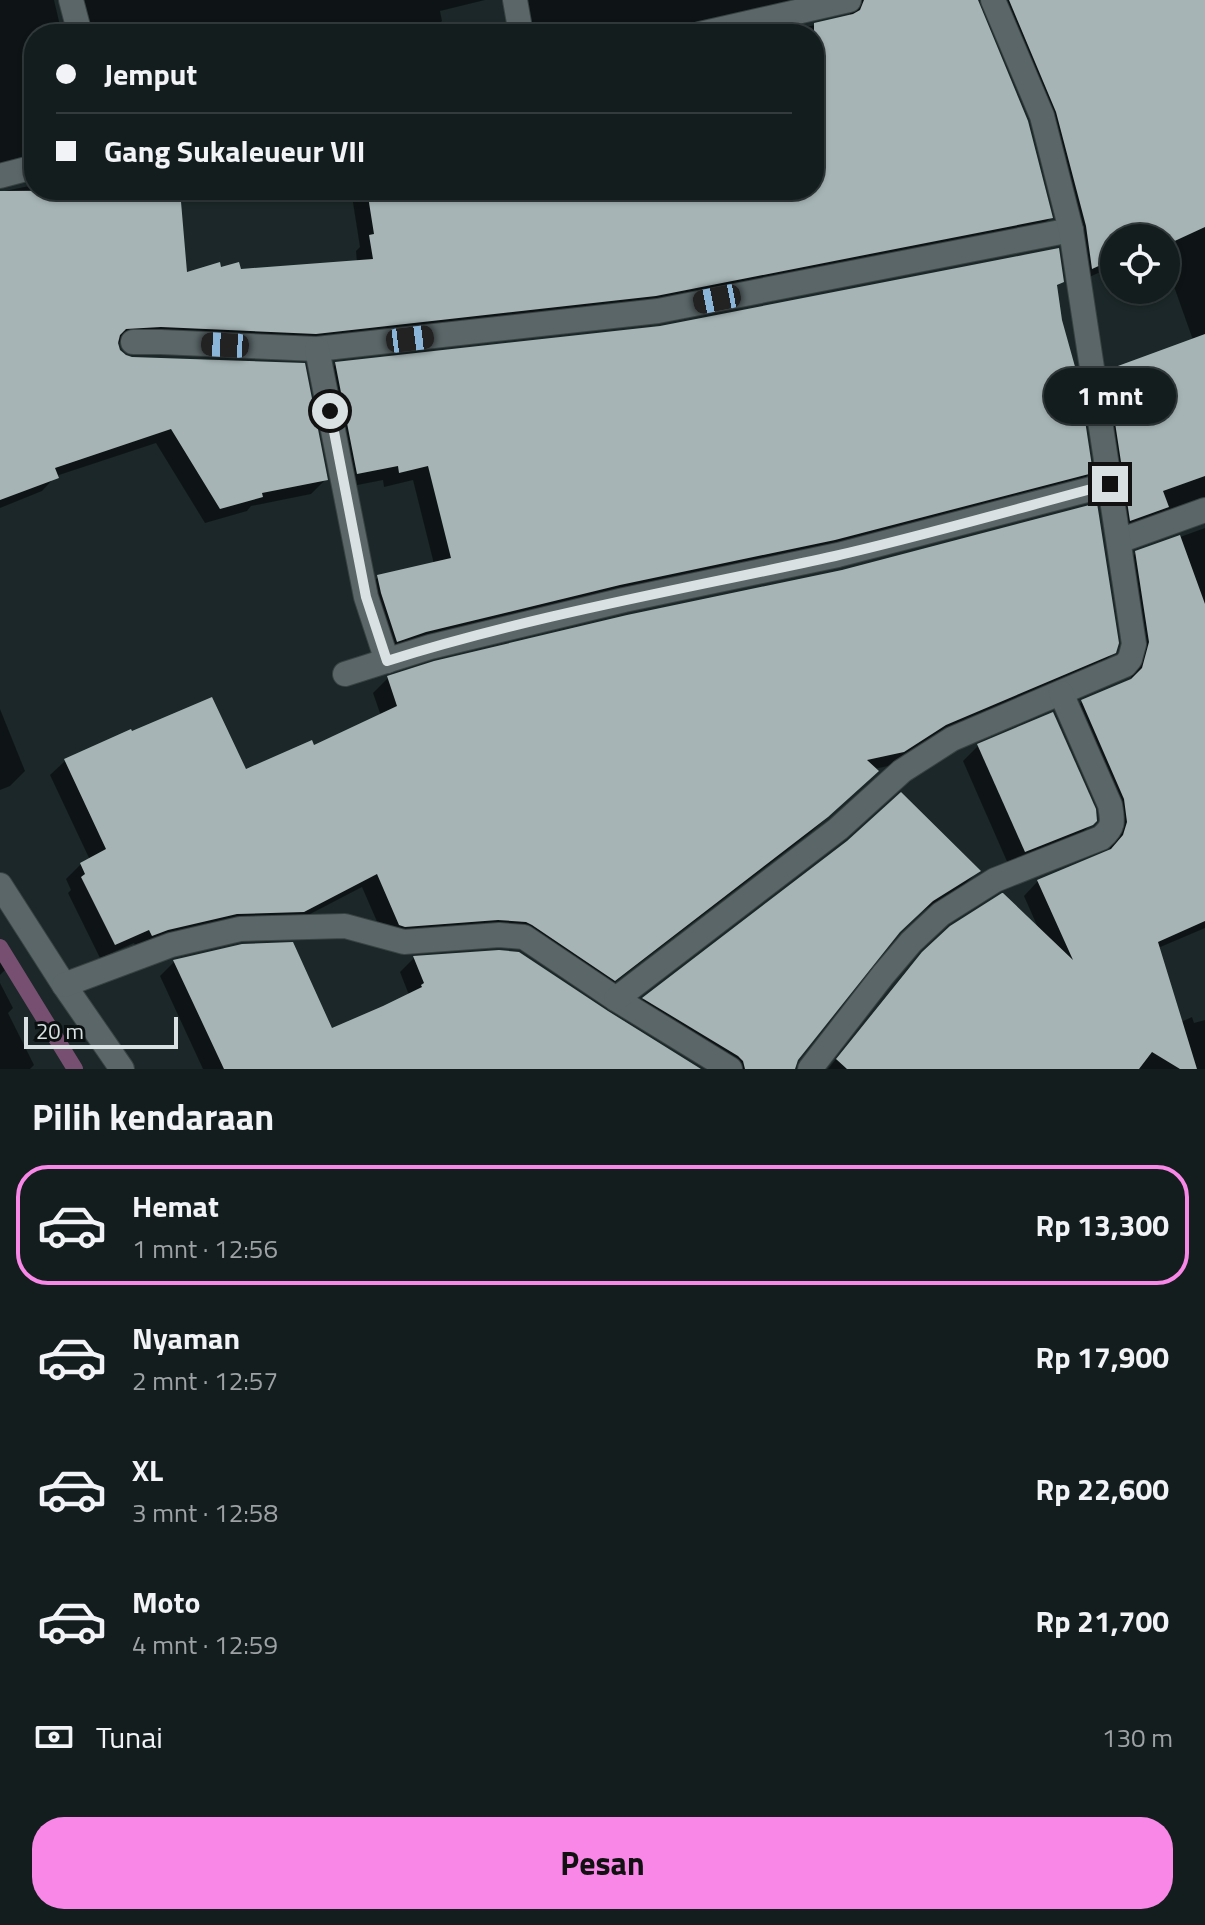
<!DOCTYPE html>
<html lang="id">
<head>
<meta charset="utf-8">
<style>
	body { margin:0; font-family:"Titillium Web",sans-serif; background:#1d2627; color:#f1f3f6; height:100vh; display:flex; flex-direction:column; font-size:30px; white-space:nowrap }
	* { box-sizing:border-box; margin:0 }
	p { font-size:26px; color:#9da2a4 }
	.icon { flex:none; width:44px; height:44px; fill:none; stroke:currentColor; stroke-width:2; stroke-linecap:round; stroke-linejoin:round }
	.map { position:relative; height:1069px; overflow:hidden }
	.sheet { display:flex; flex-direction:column; background:#141d1e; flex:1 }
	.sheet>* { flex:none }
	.hud { position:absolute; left:24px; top:24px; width:800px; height:176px; border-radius:32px; box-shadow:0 2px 6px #0004,0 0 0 2px #333b3c; display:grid; align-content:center; height:176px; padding:0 32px; background:#141d1e }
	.controls { position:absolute; left:1100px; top:224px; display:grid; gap:16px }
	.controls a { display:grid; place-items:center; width:80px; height:80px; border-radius:50%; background:#141d1e; box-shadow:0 2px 6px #0004,0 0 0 2px #333b3c; font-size:40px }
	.scale { position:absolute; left:24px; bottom:20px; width:154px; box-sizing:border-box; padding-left:8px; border:4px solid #dae1e2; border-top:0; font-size:22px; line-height:28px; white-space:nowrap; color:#dae1e2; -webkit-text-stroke:6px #0a0f0f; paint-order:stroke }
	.end { position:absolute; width:36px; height:36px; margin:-18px; border:10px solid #dae1e2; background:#111; box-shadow:0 0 0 4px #111 }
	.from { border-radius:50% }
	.bubble { position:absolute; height:56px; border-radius:28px; background:#141d1e; box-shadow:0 2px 6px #0004,0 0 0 2px #333b3c; font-size:26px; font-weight:700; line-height:56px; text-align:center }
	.car { position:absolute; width:24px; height:48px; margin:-24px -12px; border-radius:10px; box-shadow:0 0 6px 2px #0007; background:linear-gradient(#222 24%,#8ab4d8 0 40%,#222 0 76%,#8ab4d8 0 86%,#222 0) }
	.hud b { display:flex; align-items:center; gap:28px; height:76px; font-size:30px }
	.hud b+b { border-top:2px solid #333b3c }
	.hud i { width:20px; height:20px; background:#f1f3f6 }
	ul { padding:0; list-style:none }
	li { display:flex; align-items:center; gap:24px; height:120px; margin:0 16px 12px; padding:0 16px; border:4px solid transparent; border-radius:32px }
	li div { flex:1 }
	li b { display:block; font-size:30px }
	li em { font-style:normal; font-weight:700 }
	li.active { border-color:#f987e8 }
	li>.icon { width:72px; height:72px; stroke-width:1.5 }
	h2 { padding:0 32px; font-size:36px; line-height:96px }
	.pay { display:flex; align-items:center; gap:20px; height:88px; padding:0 32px; font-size:30px }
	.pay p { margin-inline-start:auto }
	.action { display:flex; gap:16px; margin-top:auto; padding:16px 32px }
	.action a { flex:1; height:92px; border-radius:32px; background:#f987e8; color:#111; font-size:32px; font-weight:700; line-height:92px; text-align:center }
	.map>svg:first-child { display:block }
	.shadow { fill:#0007 }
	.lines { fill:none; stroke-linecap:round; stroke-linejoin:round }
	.stream { stroke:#774f70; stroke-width:16 }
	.building { fill:#a6b4b6 }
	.street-casing { stroke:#394243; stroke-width:26 }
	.street { stroke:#5a6668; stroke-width:24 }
	.route { stroke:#dae1e2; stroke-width:10 }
</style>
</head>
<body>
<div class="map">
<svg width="1205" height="1069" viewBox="0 0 1205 1069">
	<rect width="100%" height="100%" fill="#1b2728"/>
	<!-- shadow -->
	<g class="shadow">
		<path d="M0,0H54L62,34H34V176L0,170Z"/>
		<path d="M62,0H485L440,11L442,21L429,34H78Z"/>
		<path d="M503,0H825L684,32V34H520L512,4Z"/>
		<path d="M840,0H976L1050,218L1036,232L640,310L301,348L146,341L116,342L119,351L325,480L311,494L251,506L247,511L205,523L156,443L56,476L42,491L0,508V192L34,185V190H178L185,274L219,269L240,271L357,262L356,251L360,247L351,190H814V34H776L850,17V13L846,5Z"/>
		<path d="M983,0H1205V519L1116,534L1094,386L1109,372L1193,340L1166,264V238H1114V266L1078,282L1043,127Z"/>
		<path d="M1062,281L1055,288L1091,472L1075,488L381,656L363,593L378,577L434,564L413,480L384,487L383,480L342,488L321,379L336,364Z"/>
		<path d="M1205,528V928L1158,948L1181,1022L1192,1017L1194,1023L1205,1020V1069H828L908,969L923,954L1039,930L1024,896L1038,881L1109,851L1113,837L1067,716L1082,702L1131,679L1135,657L1122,567L1136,553Z"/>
		<path d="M1114,652L1099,667L929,739L888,766L874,769L862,786L811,832L599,994L517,939L385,940L362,887L287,926L137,950L134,943L100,958L68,893L71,890L66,879L81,864L90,860L50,775L65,761L245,772L313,748L381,716L373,693L388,678Z"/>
		<path d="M0,709L25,771L10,786L0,790Z"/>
		<path d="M978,746L1095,820L1075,840L1009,866L963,761Z"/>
		<path d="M848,842L978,871L964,885L916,915L895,935L796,1059L793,1069H721L630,1013L644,999Z"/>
		<path d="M242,946L331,1030L409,995L400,972L414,958L499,952L698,1069H203L160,976L174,962Z"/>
		<path d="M0,960L5,970L0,975Z"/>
		<path d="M0,983L13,1008L8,1013L34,1065L30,1069H0Z"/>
	</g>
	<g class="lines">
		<!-- stream -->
		<path class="stream" d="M0,947L75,1069"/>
	</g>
	<!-- building -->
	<g class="building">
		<path d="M864,0H978L1028,121L1053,218L656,296L316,334L161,327L126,329L120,335L118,343L120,350L126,355L132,357L305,363L328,480L262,493L263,497L220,509L171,429L55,468L59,478L0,500V191L180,190L187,272L220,262L221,267L239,262L241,269L373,259L369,235L374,234L367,190H814V23L853,14L860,10Z"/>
		<path d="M1009,0H1205V227L1166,245V236L1162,238H1114V259L1092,269L1086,226L1056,112Z"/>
		<path d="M1059,248L1064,282L1057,285L1062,320L1079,381L1093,473L835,540L620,585L426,632L397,642L381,593L377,575L451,558L428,466L399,473L398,466L357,474L335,362L660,326Z"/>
		<path d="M1205,334V476L1163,491L1169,507L1130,521L1107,370Z"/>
		<path d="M1097,503L1119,643L1116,653L946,725L904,752L867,760L879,771L828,817L615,981L532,925L526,922L498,920L405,927L399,925L377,874L304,912L237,914L168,930L152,936L149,930L115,945L81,877L85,874L80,863L106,849L64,759L131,729L132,731L212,697L246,769L312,740L314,745L397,706L387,676L434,661L627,615L842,570Z"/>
		<path d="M1180,535L1205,604V921L1158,942L1197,1069H1180L1152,1052L1139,1069H847L836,1059L922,952L950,926L1002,893H1003L1073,960L1037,880L1111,849L1123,835L1127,822L1124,799L1081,700L1131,679L1142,668L1149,642L1135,551Z"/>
		<path d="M1053,712L1096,809L1097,821L1093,825L1025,852L977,744Z"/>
		<path d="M901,792L981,871L933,901L900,932L798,1060L795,1069H745L743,1061L738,1056L642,998L847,841Z"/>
		<path d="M293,942L332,1028L383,1006L422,987L421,985L424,983L413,956L499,950L519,952L608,1011L701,1069H224L173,960L242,944Z"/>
	</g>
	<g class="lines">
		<defs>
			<g id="street">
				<path d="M71,0L80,34"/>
				<path d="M515,0L521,34"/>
				<path d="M700,34L849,0"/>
				<path d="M0,176L34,167"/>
				<path d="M133,342H161L317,349L658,311L1071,230"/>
				<path d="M317,349L366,597L387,661"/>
				<path d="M1119,541L1205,510"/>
				<path d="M345,674L430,647L624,600L838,555L1110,484"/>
				<path d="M0,885L64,985L122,1069"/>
				<path d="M64,985L171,945L240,929L345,926L404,942L499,935L524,937L616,999L730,1069"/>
				<path d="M616,999L838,829L902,771L952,739L1125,665L1130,659L1134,644L1071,230L1042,116L993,0"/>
				<path d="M810,1069L883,975L911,942L941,914L995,880L1101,838C1114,827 1113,822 1110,805L1061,693"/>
			</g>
		</defs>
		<!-- street casing -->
		<use href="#street" class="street-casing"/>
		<!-- street -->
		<use href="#street" class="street"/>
	</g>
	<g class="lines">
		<!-- route -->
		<path class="route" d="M330,411L366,597L387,661C533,615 685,589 835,556C927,535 1019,508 1110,484"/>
	</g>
</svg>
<div class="controls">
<a><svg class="icon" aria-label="locate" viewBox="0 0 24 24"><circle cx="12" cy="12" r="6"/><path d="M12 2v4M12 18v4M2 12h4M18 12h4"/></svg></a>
</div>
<div class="scale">20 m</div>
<i class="end from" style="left:330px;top:411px"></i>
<i class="end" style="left:1110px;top:484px"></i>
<div class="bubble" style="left:1044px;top:368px;width:132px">1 mnt</div>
<i class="car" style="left:717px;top:299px;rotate:259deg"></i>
<i class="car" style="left:410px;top:339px;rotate:83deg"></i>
<i class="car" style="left:225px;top:345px;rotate:273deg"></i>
<div class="hud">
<b><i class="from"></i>Jemput</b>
<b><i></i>Gang Sukaleueur VII</b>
</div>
</div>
<section class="sheet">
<h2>Pilih kendaraan</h2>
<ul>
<li class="active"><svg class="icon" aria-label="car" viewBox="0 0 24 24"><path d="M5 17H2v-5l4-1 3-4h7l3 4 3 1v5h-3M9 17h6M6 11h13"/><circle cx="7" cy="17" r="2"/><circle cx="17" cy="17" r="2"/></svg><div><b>Hemat</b><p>1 mnt · 12:56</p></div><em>Rp 13,300</em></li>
<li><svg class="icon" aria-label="car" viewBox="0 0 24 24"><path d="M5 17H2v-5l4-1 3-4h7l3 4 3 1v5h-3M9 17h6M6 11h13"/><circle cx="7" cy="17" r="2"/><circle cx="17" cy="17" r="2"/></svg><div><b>Nyaman</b><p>2 mnt · 12:57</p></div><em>Rp 17,900</em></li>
<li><svg class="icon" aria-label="car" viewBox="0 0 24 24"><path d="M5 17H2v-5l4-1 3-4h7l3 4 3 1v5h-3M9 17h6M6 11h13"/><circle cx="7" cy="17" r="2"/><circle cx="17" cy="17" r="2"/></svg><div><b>XL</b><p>3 mnt · 12:58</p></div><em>Rp 22,600</em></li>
<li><svg class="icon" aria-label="car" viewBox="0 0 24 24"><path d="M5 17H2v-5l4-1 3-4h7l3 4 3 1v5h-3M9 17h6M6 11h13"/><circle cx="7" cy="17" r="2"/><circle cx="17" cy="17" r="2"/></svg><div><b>Moto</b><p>4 mnt · 12:59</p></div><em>Rp 21,700</em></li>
</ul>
<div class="pay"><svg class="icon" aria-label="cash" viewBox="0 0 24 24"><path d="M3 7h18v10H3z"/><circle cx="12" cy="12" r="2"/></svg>Tunai<p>130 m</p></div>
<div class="action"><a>Pesan</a></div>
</section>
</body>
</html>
